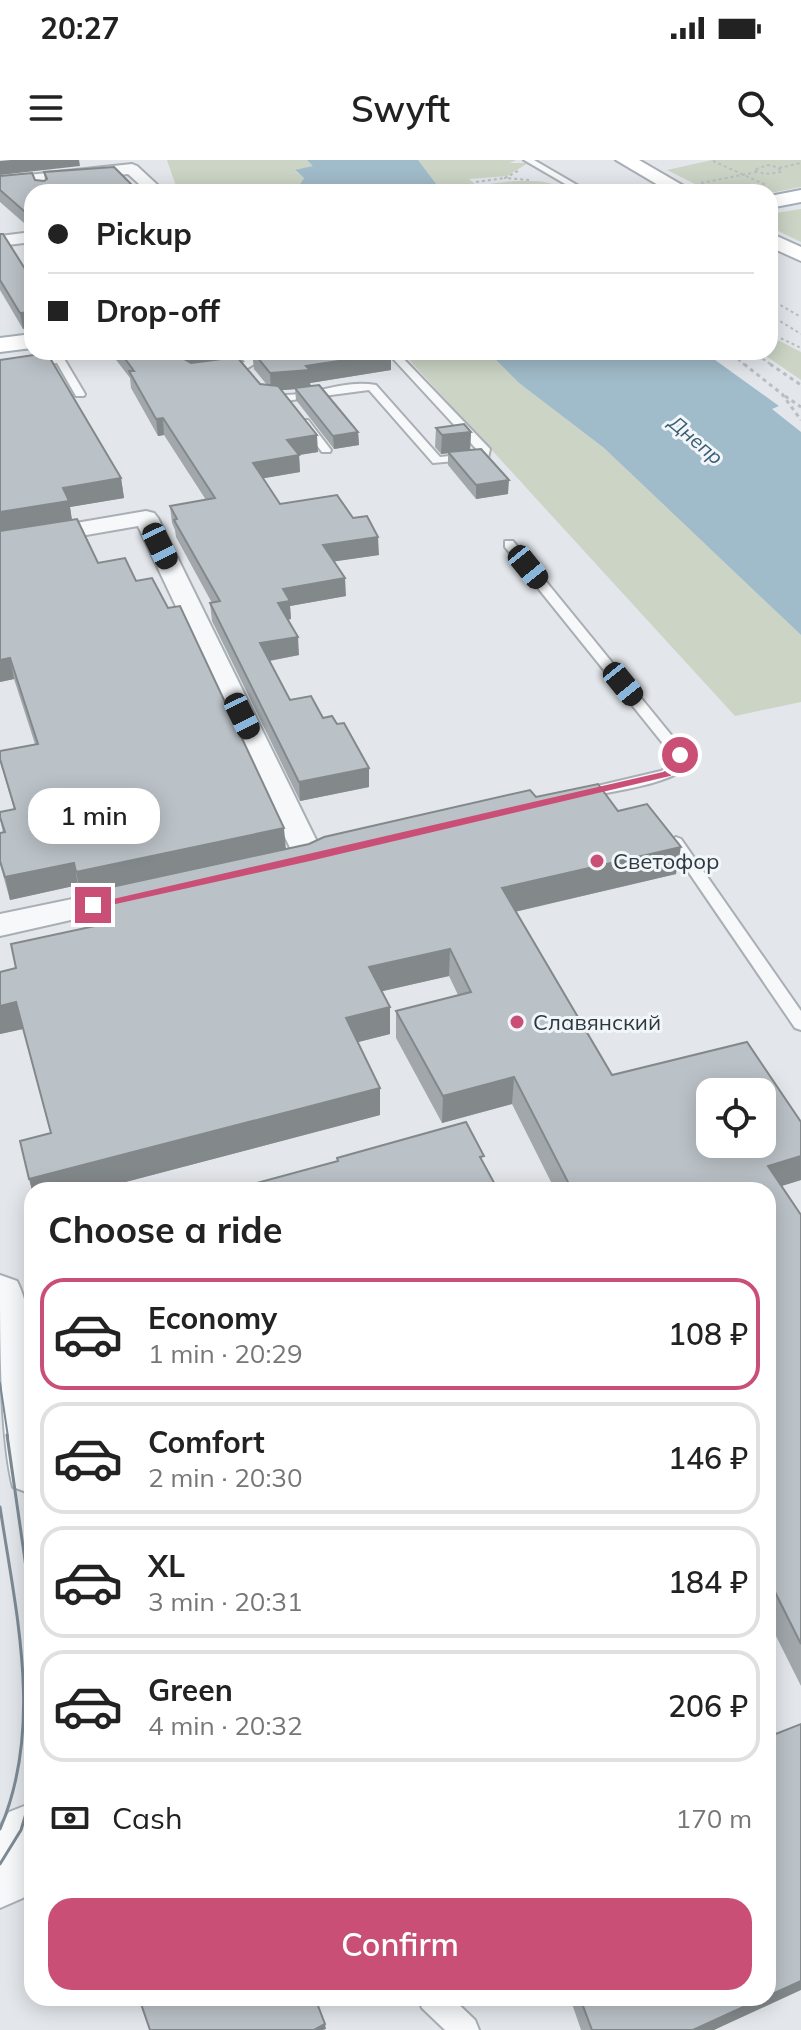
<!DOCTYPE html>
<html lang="en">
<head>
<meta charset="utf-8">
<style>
	body { margin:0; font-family:Mulish,sans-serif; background:#f6f6f6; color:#222; height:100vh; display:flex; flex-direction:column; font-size:30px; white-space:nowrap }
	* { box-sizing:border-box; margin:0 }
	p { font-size:26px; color:#767676 }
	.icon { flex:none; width:44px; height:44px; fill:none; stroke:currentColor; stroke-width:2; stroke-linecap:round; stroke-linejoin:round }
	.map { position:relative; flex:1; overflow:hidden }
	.panel { position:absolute; left:24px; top:1022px; width:752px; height:824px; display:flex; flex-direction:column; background:#fff; border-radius:24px; box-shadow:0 4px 20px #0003 }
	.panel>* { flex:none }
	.top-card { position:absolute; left:24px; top:24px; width:754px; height:176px; border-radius:24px; box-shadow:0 4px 20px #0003; display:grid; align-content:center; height:176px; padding:0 24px; background:#fff }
	.controls { position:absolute; left:696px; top:918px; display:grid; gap:16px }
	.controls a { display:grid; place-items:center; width:80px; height:80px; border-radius:16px; background:#fff; box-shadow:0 4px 20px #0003; font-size:40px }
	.end { position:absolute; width:36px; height:36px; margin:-18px; border:10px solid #c94f77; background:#fff; box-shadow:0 0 0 4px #fff }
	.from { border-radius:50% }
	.bubble { position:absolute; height:56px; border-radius:24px; background:#fff; box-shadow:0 4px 20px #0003; font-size:26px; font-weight:600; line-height:56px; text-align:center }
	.car { position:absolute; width:24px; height:48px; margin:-24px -12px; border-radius:10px; box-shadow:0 0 6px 2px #0007; background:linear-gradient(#222 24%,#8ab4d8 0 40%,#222 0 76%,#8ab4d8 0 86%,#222 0) }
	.top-card b { display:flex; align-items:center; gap:28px; height:76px; font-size:30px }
	.top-card b+b { border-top:2px solid #e0e0e0 }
	.top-card i { width:20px; height:20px; background:#222 }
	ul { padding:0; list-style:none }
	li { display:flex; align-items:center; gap:24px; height:112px; margin:0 16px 12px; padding:0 8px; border:4px solid #e0e0e0; border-radius:24px }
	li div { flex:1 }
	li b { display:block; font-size:30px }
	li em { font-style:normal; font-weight:600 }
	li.current { border-color:#c94f77 }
	li>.icon { width:72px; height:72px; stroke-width:1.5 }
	h2 { padding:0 24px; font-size:36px; line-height:96px }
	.pay { display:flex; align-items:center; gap:20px; height:88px; padding:0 24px; font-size:30px }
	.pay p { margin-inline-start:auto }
	.primary-button { display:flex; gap:16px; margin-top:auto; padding:16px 24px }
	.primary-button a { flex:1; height:92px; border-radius:24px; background:#c94f77; color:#fff; font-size:32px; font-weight:600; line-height:92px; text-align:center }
	.status { display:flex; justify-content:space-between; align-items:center; height:56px; padding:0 40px; background:#fff; direction:ltr }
	.status svg { height:22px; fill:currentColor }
	header { display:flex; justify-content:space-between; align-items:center; height:104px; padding:0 24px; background:#fff; font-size:36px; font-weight:600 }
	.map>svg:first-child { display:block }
	.green { fill:#cbd4c5 }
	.water { fill:#a0bbc9 }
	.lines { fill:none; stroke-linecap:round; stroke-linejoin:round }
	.service-casing { stroke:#a8afb5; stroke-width:4 }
	.minor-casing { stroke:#a8afb5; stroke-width:4 }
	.tertiary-casing { stroke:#a8afb5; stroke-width:4 }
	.secondary-casing { stroke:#a8afb5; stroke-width:4 }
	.primary-casing { stroke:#a3aeb6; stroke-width:4 }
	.path-far1 { stroke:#b9bec2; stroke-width:2; stroke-dasharray:3 3; stroke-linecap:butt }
	.path { stroke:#b9bec2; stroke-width:3; stroke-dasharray:4 4; stroke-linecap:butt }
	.service { fill:#f6f8f9; fill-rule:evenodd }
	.minor { fill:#f6f8f9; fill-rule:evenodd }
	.tertiary { fill:#f6f8f9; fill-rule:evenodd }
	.secondary { fill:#fff; fill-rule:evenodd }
	.primary { fill:#fff; fill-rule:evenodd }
	.tram-far1 { stroke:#7d8a94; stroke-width:2 }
	.tram { stroke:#7d8a94; stroke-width:3 }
	.wall { fill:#a1a7ab }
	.shaded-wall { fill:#83888b }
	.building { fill:#bbc2c7; stroke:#83888b; stroke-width:2; fill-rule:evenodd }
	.route { fill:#c94f77 }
	.poi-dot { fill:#c94f77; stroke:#f3f6f8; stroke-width:3 }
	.labels { text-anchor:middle; stroke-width:6; stroke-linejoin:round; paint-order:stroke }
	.far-water-label { font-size:20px; font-style:italic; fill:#375d75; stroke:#f3f6f8 }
	.poi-label { font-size:22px; fill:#2c3842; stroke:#f3f6f8; text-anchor:start }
</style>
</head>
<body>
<div class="status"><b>20:27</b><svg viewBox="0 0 49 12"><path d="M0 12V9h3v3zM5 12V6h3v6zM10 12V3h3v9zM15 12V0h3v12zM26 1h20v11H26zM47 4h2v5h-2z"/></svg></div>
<header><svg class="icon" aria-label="menu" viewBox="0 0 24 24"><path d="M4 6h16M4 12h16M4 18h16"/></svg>Swyft<svg class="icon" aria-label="search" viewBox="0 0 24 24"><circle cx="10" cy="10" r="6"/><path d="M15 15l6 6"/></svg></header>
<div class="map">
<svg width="801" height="1870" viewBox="0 0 801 1870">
	<rect width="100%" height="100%" fill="#e3e7eb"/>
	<!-- green -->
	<g class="green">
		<path d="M167,0H307L314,6L295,11L304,18L298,29L300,32H178Z"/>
		<path d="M418,0H516L510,3H528L507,16L469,19L477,26C510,21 543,15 572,32H449L437,25Z"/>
		<path d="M712,0H801V27L770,33L711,32L667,10Z"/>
		<path d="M801,49V82L770,67V54Z"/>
		<path d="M770,176L801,192V220L760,192H770Z"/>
		<path d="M402,192H488L519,223L604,288L801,475V542L735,556Z"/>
	</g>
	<!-- water -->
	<g class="water">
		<path d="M307,0H418L437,25L449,32H300L297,29L304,18L295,10L313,6Z"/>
		<path d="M488,192H704L779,246L772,249L801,272V475L604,288L519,223Z"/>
	</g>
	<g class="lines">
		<defs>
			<g id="service">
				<path d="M524,0H534L589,32H579Z"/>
				<path d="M50,192H60L85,234L84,236H76L57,203L0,211V205L54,198Z"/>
				<path d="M237,192H247L256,203L246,209L217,213V209L245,202Z"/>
				<path d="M387,192H397L490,289L488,298L433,303L369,230L285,241L260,235C268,230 275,235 285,235C315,235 345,219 376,225L440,297L480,293Z"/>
				<path d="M300,260H308L331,290L330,292H322L299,262Z"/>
				<path d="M505,381H513L685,592L690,605C669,625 611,631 581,638L576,637V631L661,611L675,603L673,596L505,387Z"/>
				<path d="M676,677L681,679L801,851V870L795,868L668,682Z"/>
				<path d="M418,1838H452L475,1860L479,1870H445L422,1848Z"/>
			</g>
			<g id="minor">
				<path d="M132,4L137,6L165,32H148L128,14L0,28V18Z"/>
				<path d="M32,72V82L0,86V76Z"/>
				<path d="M146,351L154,353L158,358L325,698L321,705L279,715L268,712L264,705L268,698L292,692L138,366L0,390V376Z"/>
				<path d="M135,726L146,729L151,736L146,743L0,776V754Z"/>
			</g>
			<g id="tertiary">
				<path d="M0,1115L17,1121C42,1170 32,1277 32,1334L13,1327C0,1277 0,1172 0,1115Z"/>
				<path d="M32,1643V1728L23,1738L0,1748V1667L9,1652Z"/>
			</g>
			<g id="secondary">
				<path d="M616,0H639L694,32H670Z"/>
				<path d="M770,73L801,87V101L770,87Z"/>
			</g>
			<g id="primary">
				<path d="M801,30V42L770,48V36Z"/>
				<path d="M32,174V188L0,192V178Z"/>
			</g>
		</defs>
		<!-- service casing -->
		<use href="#service" class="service-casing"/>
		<!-- minor casing -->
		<use href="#minor" class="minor-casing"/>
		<!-- tertiary casing -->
		<use href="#tertiary" class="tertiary-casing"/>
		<!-- secondary casing -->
		<use href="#secondary" class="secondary-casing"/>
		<!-- primary casing -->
		<use href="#primary" class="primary-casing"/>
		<!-- path-far1 -->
		<g class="path-far1">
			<path d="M713,1L766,25"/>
			<path d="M767,5L777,7L782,12L765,14L754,10Z"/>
			<path d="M779,8L801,3"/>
			<path d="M518,11L505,18L529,20"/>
			<path d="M476,22L505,18"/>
			<path d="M701,23L757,12"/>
			<path d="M770,139L801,157"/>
			<path d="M770,155L801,174"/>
			<path d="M770,173L801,188"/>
			<path d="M729,192L746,206"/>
			<path d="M753,192L773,206"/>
		</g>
		<!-- path -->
		<g class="path">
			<path d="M744,204L782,234L801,260"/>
			<path d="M770,204L801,225"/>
			<path d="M785,236L801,247"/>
		</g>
		<!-- service -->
		<use href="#service" class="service"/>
		<!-- minor -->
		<use href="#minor" class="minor"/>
		<!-- tertiary -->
		<use href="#tertiary" class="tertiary"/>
		<!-- secondary -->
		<use href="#secondary" class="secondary"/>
		<!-- primary -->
		<use href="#primary" class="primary"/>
		<!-- tram-far1 -->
		<path class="tram-far1" d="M0,1223L8,1277"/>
		<!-- tram -->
		<g class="tram">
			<path d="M7,1275L32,1449"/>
			<path d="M0,1347C16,1453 44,1567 0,1669"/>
			<path d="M0,1704L21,1670L32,1634"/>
		</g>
	</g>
	<!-- wall -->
	<g class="wall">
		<path d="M44,12L139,32H32V70L0,42V16L44,21L45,20Z"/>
		<path d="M0,74L32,120L23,169L0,130Z"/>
		<path d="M110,192H239L240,200L260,224L267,225L254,209L252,192L391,210L310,223L311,226L358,272L359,285L334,289L296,240L295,229L281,230L318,292L299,295L300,312L263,318L280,344L379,395L334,401L346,436L290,446L291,459L288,460L299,495L270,501L290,540L337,564L369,608V627L300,641L212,461L210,443H212L176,377L175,370L172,363L170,346L206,340L164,275L158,276L131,228L130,218Z"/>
		<path d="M0,200L121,318L124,338L70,347L72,360L98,403L136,421L286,689L536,637L618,651L676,714L515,752L612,915L801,962V1020L782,1026L801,1055V1526L768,1460V1030H555L512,944L442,963L396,878V851L458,835L449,816L382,831L390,847V874L357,882L380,928V955L95,1030H32L20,981L51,973L23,869L0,874V812L16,808L91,766L84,733L81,734L78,725L10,740L0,704V673H3L0,659L14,649L0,601L35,584L14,519L0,522Z"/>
		<path d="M436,268L471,272L470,290L508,334L476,339L448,305V293L441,294L435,287Z"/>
		<path d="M570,1838H768L714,1870H581Z"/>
	</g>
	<!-- shaded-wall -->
	<g class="shaded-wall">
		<path d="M11,0H79L80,6L0,15V1Z"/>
		<path d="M32,152V168L23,169L20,153Z"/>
		<path d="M196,192H239L240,200L185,216L184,199L185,194Z"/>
		<path d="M391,193V210L310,223L311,228L271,231L270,213L306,206Z"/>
		<path d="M163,258L164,275L158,276L156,259Z"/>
		<path d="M358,272L359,285L334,289L333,276Z"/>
		<path d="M471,272L470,291L441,294L442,275Z"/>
		<path d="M317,275L318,292L299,295L300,312L254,320L253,303L287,280Z"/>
		<path d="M121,318L124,338L70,347L72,361L0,373V352L63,328Z"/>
		<path d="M509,320L508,334L476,339V325Z"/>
		<path d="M378,377L379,395L324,403L323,385Z"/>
		<path d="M345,418L346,436L290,446L291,459L280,461L278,443L283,429Z"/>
		<path d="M298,477L299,495L262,502L260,483Z"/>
		<path d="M10,498L14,519L0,522V500Z"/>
		<path d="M369,608V627L300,641L299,622Z"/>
		<path d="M284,668L286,690L81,734L76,712Z"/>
		<path d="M681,687L676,714L500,755L502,728Z"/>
		<path d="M74,703L78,725L10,740L5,717Z"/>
		<path d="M450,789L449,816L370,834L369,807Z"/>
		<path d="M16,842L23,869L0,874V846Z"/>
		<path d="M390,847V874L347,885L346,858Z"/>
		<path d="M514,917L512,944L442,963L443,936Z"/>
		<path d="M380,928V955L95,1030H32L29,1019Z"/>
		<path d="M801,996V1020L768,1030V1006Z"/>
		<path d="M801,1821V1830L714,1870H693L763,1838H768V1836Z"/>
		<path d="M325,1864L326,1869L323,1870H314Z"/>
	</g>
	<!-- building -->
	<g class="building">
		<path d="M114,7L139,32H32V58L0,30V16L32,13L35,20L44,21L47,19L44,12Z"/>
		<path d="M0,74H3L32,120V152L20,153L0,120Z"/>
		<path d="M120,192H196L185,194L184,199L191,203L237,197L260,224L278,226L317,275L287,280L299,295L253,303L280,344L337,335L353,358L367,356L378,377L323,385L345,418L283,429L290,441L278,443L298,477L260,483L290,540L311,536L323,558L332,556L337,564L344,563L369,608L299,622L210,443L220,441L174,360L177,359L170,346L215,338L163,258L156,259L129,211H134Z"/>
		<path d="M253,192H390L391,193L306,206L310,210L270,213Z"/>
		<path d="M47,193L121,318L63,328L69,341L0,352V200Z"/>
		<path d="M319,225L358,272L333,276L295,228Z"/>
		<path d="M464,264L471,272L442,275L436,268Z"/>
		<path d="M481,289L509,320L476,325L448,292Z"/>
		<path d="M77,359L98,403L125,398L136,421L152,418L168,448L180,446L284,668L76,712L74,703L5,717L0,701V673L5,672L0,657V652L15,649L0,599V591L38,584L10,498L0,500V371Z"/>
		<path d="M598,624L618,651L647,644L681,687L502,728L612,915L747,882L801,962V996L768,1006L801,1055V1484L768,1418V1030H572L514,917L443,936L396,851L471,832L450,789L369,807L390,847L346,858L380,928L29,1019L20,981L51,973L16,842L0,846V812L16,808L11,784L95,766L84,733L309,684L324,677L530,630L536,637ZM710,932H762V984H710Z"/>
		<path d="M466,962L484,996L480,997L498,1030H231L338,1001L337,998Z"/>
		<path d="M801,1564V1821L768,1836V1577Z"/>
		<path d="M139,1838H315L325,1864L314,1870H150Z"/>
		<path d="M580,1838H763L693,1870H592Z"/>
	</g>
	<!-- route -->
	<path class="route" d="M677,592H684L688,605L670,616L310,701L93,749L87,745L663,612L678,604Z"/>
	<!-- markers -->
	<g class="poi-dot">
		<circle cx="597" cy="701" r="8"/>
		<circle cx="517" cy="862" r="8"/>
	</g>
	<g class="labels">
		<!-- far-water labels -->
		<g class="far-water-label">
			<text transform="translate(696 280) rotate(40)" y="7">Днепр</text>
		</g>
		<!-- poi labels -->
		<g class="poi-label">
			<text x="613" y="709">Светофор</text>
			<text x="533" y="870">Славянский</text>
		</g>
	</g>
</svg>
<div class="controls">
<a><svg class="icon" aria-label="locate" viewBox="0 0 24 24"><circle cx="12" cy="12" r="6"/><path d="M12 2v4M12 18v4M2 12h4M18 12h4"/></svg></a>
</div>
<i class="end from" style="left:680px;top:595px"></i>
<i class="end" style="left:93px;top:745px"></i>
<div class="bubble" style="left:28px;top:628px;width:132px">1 min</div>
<i class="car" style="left:160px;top:386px;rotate:154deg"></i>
<i class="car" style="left:528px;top:407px;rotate:141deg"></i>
<i class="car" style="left:623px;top:524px;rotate:141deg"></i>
<i class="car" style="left:242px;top:556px;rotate:154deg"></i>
<div class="top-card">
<b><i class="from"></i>Pickup</b>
<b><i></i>Drop-off</b>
</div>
<section class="panel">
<h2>Choose a ride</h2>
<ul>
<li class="current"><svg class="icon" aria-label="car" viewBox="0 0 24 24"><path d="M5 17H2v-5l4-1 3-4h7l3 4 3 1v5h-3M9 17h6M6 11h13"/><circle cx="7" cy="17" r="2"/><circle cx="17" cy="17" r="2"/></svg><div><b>Economy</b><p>1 min · 20:29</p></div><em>108 ₽</em></li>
<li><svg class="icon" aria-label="car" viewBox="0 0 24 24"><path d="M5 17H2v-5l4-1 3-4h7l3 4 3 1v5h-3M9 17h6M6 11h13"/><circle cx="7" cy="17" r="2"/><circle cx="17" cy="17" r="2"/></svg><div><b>Comfort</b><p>2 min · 20:30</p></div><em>146 ₽</em></li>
<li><svg class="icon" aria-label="car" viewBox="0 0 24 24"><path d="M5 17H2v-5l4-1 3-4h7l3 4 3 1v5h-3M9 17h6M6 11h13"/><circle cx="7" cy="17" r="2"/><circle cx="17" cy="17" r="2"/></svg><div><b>XL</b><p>3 min · 20:31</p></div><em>184 ₽</em></li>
<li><svg class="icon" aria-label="car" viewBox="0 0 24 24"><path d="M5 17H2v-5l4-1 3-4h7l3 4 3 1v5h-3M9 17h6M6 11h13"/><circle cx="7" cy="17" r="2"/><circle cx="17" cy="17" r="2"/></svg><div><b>Green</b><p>4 min · 20:32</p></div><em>206 ₽</em></li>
</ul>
<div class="pay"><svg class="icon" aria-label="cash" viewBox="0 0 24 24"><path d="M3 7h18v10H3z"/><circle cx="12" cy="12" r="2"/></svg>Cash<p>170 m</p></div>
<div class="primary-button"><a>Confirm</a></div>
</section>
</div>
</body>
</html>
